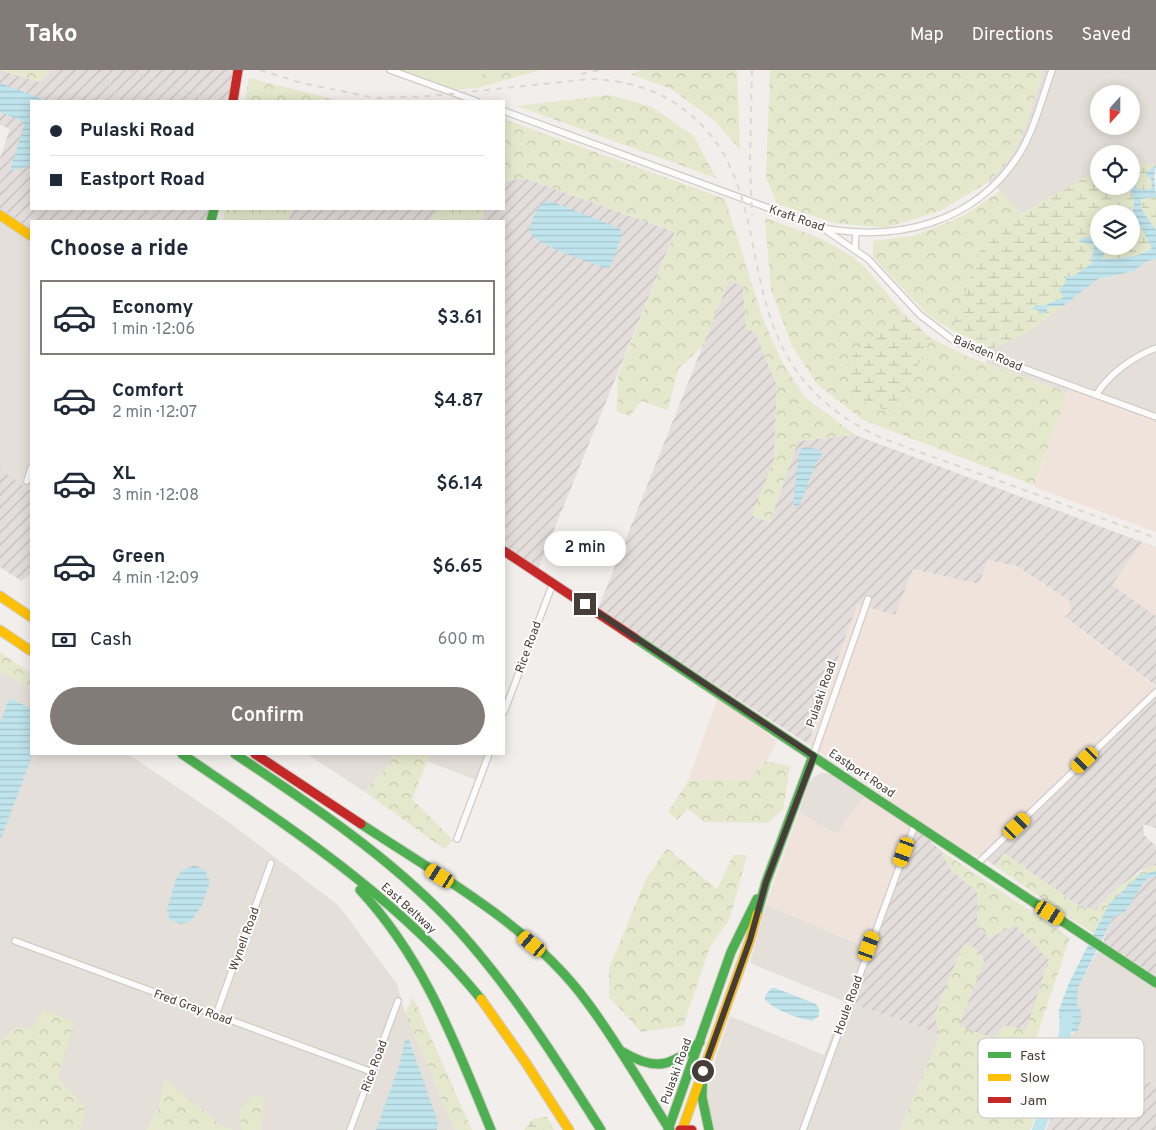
<!DOCTYPE html>
<html lang="en">
<head>
<meta charset="utf-8">
<style>
	body { margin:0; font-family:Overpass,sans-serif; background:#f6f6f7; color:#1f2937; height:100vh; display:flex; flex-direction:column; font-size:19px; white-space:nowrap }
	* { box-sizing:border-box; margin:0 }
	p { font-size:16px; color:#747a83 }
	.icon { flex:none; width:28px; height:28px; fill:none; stroke:currentColor; stroke-width:2; stroke-linecap:round; stroke-linejoin:round }
	.map { position:relative; flex:1; overflow:hidden }
	.sheet { position:absolute; left:30px; top:150px; width:475px; height:535px; display:flex; flex-direction:column; background:#fff; border-radius:0px; box-shadow:0 2px 12px #0003 }
	.sheet>* { flex:none }
	.hud { position:absolute; left:30px; top:30px; width:475px; height:110px; border-radius:0px; box-shadow:0 2px 12px #0003; display:grid; align-content:center; height:110px; padding:0 20px; background:#fff }
	.needle { width:32px; rotate:201deg }
	.tools { position:absolute; left:1090px; top:15px; display:grid; gap:10px }
	.tools a { display:grid; place-items:center; width:50px; height:50px; border-radius:50%; background:#fff; box-shadow:0 2px 12px #0003; font-size:25px }
	.end { position:absolute; width:22px; height:22px; margin:-11px; border:6px solid #473d38; background:#fff; box-shadow:0 0 0 2px #fff }
	.from { border-radius:50% }
	.bubble { position:absolute; height:35px; border-radius:18px; background:#fff; box-shadow:0 2px 12px #0003; font-size:16px; font-weight:600; line-height:35px; text-align:center }
	.car { position:absolute; width:15px; height:30px; margin:-15px -8px; border-radius:6px; box-shadow:0 0 4px 1px #0007; background:linear-gradient(#f5c518 24%,#345 0 40%,#f5c518 0 76%,#345 0 86%,#f5c518 0) }
	.hud b { display:flex; align-items:center; gap:18px; height:48px; font-size:19px }
	.hud b+b { border-top:1px solid #e0e1e3 }
	.hud i { width:12px; height:12px; background:#1f2937 }
	ul { padding:0; list-style:none }
	li { display:flex; align-items:center; gap:15px; height:75px; margin:0 10px 8px; padding:0 10px; border:2px solid transparent; border-radius:0px }
	li div { flex:1 }
	li b { display:block; font-size:19px }
	li em { font-style:normal; font-weight:600 }
	li.selected { border-color:#827b77 }
	li>.icon { width:45px; height:45px; stroke-width:1.5 }
	h2 { padding:0 20px; font-size:22px; line-height:60px }
	.pay { display:flex; align-items:center; gap:12px; height:55px; padding:0 20px; font-size:19px }
	.pay p { margin-inline-start:auto }
	.action { display:flex; gap:10px; margin-top:auto; padding:10px 20px }
	.action a { flex:1; height:58px; border-radius:30px; background:#827b77; color:#fff; font-size:20px; font-weight:600; line-height:58px; text-align:center }
	header { display:flex; align-items:center; gap:30px; box-sizing:border-box; height:70px; padding:0 25px; background:#827b77; color:#fff }
	header strong { font-size:24px }
	nav { display:flex; gap:28px; margin-inline-start:auto; font-size:18px }
	.map>svg:first-child { display:block }
	.residential { fill:#e5dfd9; fill-rule:evenodd }
	.commercial { fill:#f0e3dc }
	.industrial { fill:url(#industrial-furrows) }
	.forest { fill:url(#forest-crowns) }
	.wetland { fill:url(#wetland-marsh) }
	.green { fill:#e4e9cd }
	.water { fill:url(#water-rules) }
	.lines { fill:none; stroke-linecap:round; stroke-linejoin:round }
	.river { stroke:#bfe4ec; stroke-width:12 }
	.street-casing { stroke:#cfccc9; stroke-width:8 }
	.fast-casing { stroke:#d1cbc4; stroke-width:11 }
	.slow-casing { stroke:#d1cbc4; stroke-width:11 }
	.jam-casing { stroke:#d1cbc4; stroke-width:11 }
	.street { stroke:#fdfcfc; stroke-width:5.5 }
	.fast { stroke:#4caf50; stroke-width:9 }
	.slow { stroke:#ffc107; stroke-width:9 }
	.jam { stroke:#c62828; stroke-width:9 }
	.rail { stroke:#d9d9d8; stroke-width:2; stroke-dasharray:6 6; stroke-linecap:butt }
	.route { stroke:#473d38; stroke-width:6 }
	.labels { text-anchor:middle; stroke-width:4; stroke-linejoin:round; paint-order:stroke }
	.street-label { font-size:12px; fill:#473d38; stroke:#fff }
	.key { fill:#fff; stroke:#c8c5c3; stroke-width:1 }
	.key-label { font-size:14px; fill:#473d38 }
</style>
</head>
<body>
<header>
<strong>Tako</strong>
<nav><a>Map</a><a>Directions</a><a>Saved</a></nav>
</header>
<div class="map">
<svg width="1156" height="1060" viewBox="0 0 1156 1060">
	<defs>
		<pattern id="industrial-furrows" width="10" height="10" patternUnits="userSpaceOnUse" patternTransform="scale(1.25)"><rect width="10" height="10" fill="#e3dedb"/><path d="M-1 1l2-2M0 10L10 0M9 11l2-2" fill="none" stroke="#c4bfbd"/></pattern>
		<pattern id="forest-crowns" width="20" height="18" patternUnits="userSpaceOnUse" patternTransform="scale(1.25)"><rect width="20" height="18" fill="#e4e9cd"/><path d="M2 6a3 3 0 1 1 6 0M12 15a3 3 0 1 1 6 0" fill="none" stroke="#c5c9b1"/></pattern>
		<pattern id="wetland-marsh" width="20" height="14" patternUnits="userSpaceOnUse" patternTransform="scale(1.25)"><rect width="20" height="14" fill="#e4e9cd"/><path d="M1 5h8M5 5V1M11 12h8M15 12V8" fill="none" stroke="#c5c9b1"/></pattern>
		<pattern id="water-rules" width="6" height="5" patternUnits="userSpaceOnUse" patternTransform="scale(1.25)"><rect width="6" height="5" fill="#bfe4ec"/><path d="M0 2.5h6" fill="none" stroke="#a6c4cb"/></pattern>
	</defs>
	<rect width="100%" height="100%" fill="#f1eeeb"/>
	<!-- residential -->
	<g class="residential">
		<path d="M1044,0H1156V95H1131V84H1099V100L1021,144L1000,121L988,112L1008,91L1023,63ZM1099,24H1131V56H1099Z"/>
		<path d="M0,150L31,171V421L0,399Z"/>
		<path d="M1156,189V350L1070,318L1068,323L986,293L991,279L1026,263L1098,209L1134,201L1147,191Z"/>
		<path d="M0,601L31,619V684H128L230,753L339,836L397,914L405,943L455,1060H261L263,1027L240,1040L241,1060H233L221,1055L164,1010L160,1035L147,1060H80L85,1037L58,1009L32,959L0,970Z"/>
		<path d="M307,684H393L390,693L365,722Z"/>
		<path d="M430,684H486L476,710L427,691Z"/>
		<path d="M822,703L833,705L865,726L836,764L799,742L809,713L815,706Z"/>
		<path d="M766,835L873,880L853,934L940,964L900,1060H713L707,1030L709,1008L730,946L824,985L845,932L750,893Z"/>
		<path d="M1097,882L1107,885L1156,918V1015L1075,985L1068,963L1073,964L1081,941L1077,935L1078,918Z"/>
	</g>
	<!-- commercial -->
	<g class="commercial">
		<path d="M1070,318L1156,350V462L1034,417Z"/>
		<path d="M1142,472L1156,477V546L1112,515Z"/>
		<path d="M988,490L1017,496L1070,531L1071,541L1065,548L1156,617L980,785L967,784L808,674L857,533L895,545L913,499L979,514Z"/>
		<path d="M718,627L777,671L766,691L749,709L688,711Z"/>
		<path d="M865,726L917,759L873,880L766,835L799,742L836,764Z"/>
	</g>
	<!-- industrial -->
	<g class="industrial">
		<path d="M0,0L39,12L52,0H228L234,2L229,31H31V139H210L208,151H31V162L0,141V88L10,59L0,55Z"/>
		<path d="M524,108L675,162L538,499L504,476V151H481L486,139H504V111Z"/>
		<path d="M293,139H436L431,151H288Z"/>
		<path d="M729,210L743,216L746,259L755,262L777,316L774,390L753,446L770,452L798,371L855,365L1142,472L1112,515L1156,546V616L1065,547L1071,541L1070,531L1017,496L988,490L979,514L913,499L895,545L857,534L808,674L598,539Z"/>
		<path d="M0,399L31,421V504L21,511L0,497Z"/>
		<path d="M1156,617V758L1143,754L1144,765L1156,776V795L1138,802L1104,831L1097,841L1076,834L1004,783L995,796L980,785Z"/>
		<path d="M917,759L940,780L951,800L977,822V854L990,868L1015,855L1049,889L1026,961L1005,956L993,968L958,957L984,891L964,873L935,945L940,964L853,934Z"/>
		<path d="M1156,806V907L1105,873L1103,869L1113,847L1125,841L1146,809Z"/>
		<path d="M1075,985L1156,1015V1060H1046Z"/>
	</g>
	<!-- forest -->
	<g class="forest">
		<path d="M1,0H52L39,12Z"/>
		<path d="M484,0H541L477,18Z"/>
		<path d="M642,0H737L740,80L714,50L671,19L631,4Z"/>
		<path d="M770,0H1044L1023,63L1008,91L988,112L942,140L886,158L835,153L777,134L766,107Z"/>
		<path d="M249,8L340,31H245Z"/>
		<path d="M610,25L652,37L694,66L716,108L517,36Z"/>
		<path d="M504,49L725,129L762,246L781,290L805,327L855,365L798,371L770,452L752,445L774,390L777,316L755,262L746,259L743,216L729,210L703,276L678,299L668,340L641,331L630,346L617,342L618,305L675,162L533,111L523,108L504,111Z"/>
		<path d="M1000,121L1021,144L980,181L952,260L929,246L873,187V171L913,166L963,146Z"/>
		<path d="M225,139H293L288,151H223Z"/>
		<path d="M436,139H486L481,151H431Z"/>
		<path d="M765,148C799,160 837,171 864,197C878,212 891,228 904,244L846,291L855,327L894,344L931,268L969,287L1068,323L1034,415L863,350L818,315L792,276L771,219Z"/>
		<path d="M0,582L31,603V619L0,601Z"/>
		<path d="M393,684H430L412,729L453,770L444,779L365,722L390,693Z"/>
		<path d="M766,691L790,696L783,739L768,753L704,752L688,739L677,750L668,742L688,711L749,709Z"/>
		<path d="M667,778L717,819L733,785H747L730,848L710,877L683,956L641,962L609,927V898L646,809Z"/>
		<path d="M940,780L1070,868L1034,974L1037,987L1049,992L1048,1009L1030,1060H900L940,964L935,945L964,873L977,879L984,891L959,956L992,968L1005,956L1026,960L1049,890L1015,855L990,868L977,854V822L951,800Z"/>
		<path d="M1004,783L1076,834L1096,841C1111,820 1133,804 1156,795V801L1140,805L1100,850L1094,864L995,796Z"/>
		<path d="M413,927L472,1060H455L405,943Z"/>
		<path d="M43,939L74,952L58,1009L85,1037L80,1060H0V970L16,957L32,959Z"/>
		<path d="M164,1009L221,1055L233,1060H147L160,1035Z"/>
		<path d="M253,1025L263,1027L261,1060H241L240,1040Z"/>
	</g>
	<!-- wetland -->
	<g class="wetland">
		<path d="M1131,95H1156L1151,109L1152,118L1140,121L1131,111Z"/>
		<path d="M1099,100V116H1110V119L1115,116L1129,117L1134,131L1133,142L1152,178C1140,188 1117,188 1101,189L1105,181L1102,176H1131V144H1099V170L1093,167L1080,172L1094,175L1091,194L1073,206L1064,227L1044,236L1032,238L1063,236L1026,263L991,279L952,260L980,181L1021,144Z"/>
		<path d="M1154,126L1156,127V160L1142,140L1141,129Z"/>
		<path d="M904,244L931,268L894,344L855,327L846,291Z"/>
		<path d="M547,1047L554,1060H524L533,1049Z"/>
	</g>
	<!-- green -->
	<path class="green" d="M399,0H484L477,18L454,20Z"/>
	<!-- water -->
	<g class="water">
		<path d="M0,13L47,31H31V95L13,101L11,97L24,55L20,50L0,42Z"/>
		<path d="M1156,95L1154,106L1156,127L1141,129L1142,140L1156,160V189L1147,191L1134,201L1098,209L1063,236L1047,237V242L1042,245L1040,241L1032,239L1035,235L1044,236L1064,227L1059,220L1065,213L1066,207L1073,206L1091,194L1094,175L1079,172L1081,168L1093,167L1099,170V176H1102L1105,181L1102,189C1117,188 1140,188 1152,178L1133,142L1134,131L1129,116H1131V111L1140,121L1152,118L1151,109L1146,104L1148,101Z"/>
		<path d="M550,131L621,159L622,165L610,197L604,198C588,191 536,176 529,161C533,150 536,132 550,131Z"/>
		<path d="M807,377L820,380L822,385L816,393L800,434L796,438L793,433L799,382L802,378Z"/>
		<path d="M12,629L31,639L33,684L0,771V653L8,631Z"/>
		<path d="M195,795L206,801L210,813L201,837L191,851L181,854L170,850L167,840L176,809L182,800Z"/>
		<path d="M1156,801V806L1146,809L1125,842L1113,847L1078,918L1077,935L1081,941V950L1077,962H1060L1059,940L1069,913L1109,834L1140,805Z"/>
		<path d="M771,918H775L816,934L819,938V946L812,951C797,948 777,941 765,930V926Z"/>
		<path d="M405,970H409L438,1052L437,1060H376L400,993Z"/>
	</g>
	<g class="lines">
		<!-- river -->
		<path class="river" d="M1038,1060L1064,994L1063,975L1067,948"/>
		<defs>
			<g id="street">
				<path d="M390,0L476,31"/>
				<path d="M504,41L823,158C898,172 974,153 1018,86C1034,61 1042,28 1052,0"/>
				<path d="M827,161L868,189L920,245L953,270L982,283L1156,347"/>
				<path d="M855,179L856,163"/>
				<path d="M1096,325C1108,305 1134,286 1156,278"/>
				<path d="M27,411L31,398"/>
				<path d="M504,642L553,513"/>
				<path d="M813,686L868,529"/>
				<path d="M457,769L489,684"/>
				<path d="M976,795L1156,622"/>
				<path d="M15,871L372,1002"/>
				<path d="M216,945L271,793"/>
				<path d="M350,1060L398,931"/>
				<path d="M803,1060L915,754"/>
			</g>
			<g id="fast">
				<path d="M211,151L214,139"/>
				<path d="M635,568L871,725"/>
				<path d="M182,684C289,757 398,827 481,929"/>
				<path d="M235,684C310,734 387,785 450,851C509,914 555,987 601,1060"/>
				<path d="M871,725L1156,913"/>
				<path d="M361,754C438,805 532,856 587,932C617,972 643,1018 670,1060"/>
				<path d="M360,820C425,890 455,973 491,1060"/>
				<path d="M757,844L766,812L813,686"/>
				<path d="M623,982C656,1002 672,996 700,972"/>
				<path d="M703,1001L702,1027L709,1060"/>
				<path d="M668,1060L731,882L757,829"/>
			</g>
			<g id="slow">
				<path d="M0,145L31,166"/>
				<path d="M0,526L31,547"/>
				<path d="M0,560L31,581"/>
				<path d="M481,929L526,993L569,1060"/>
				<path d="M682,1060L750,870L757,844"/>
			</g>
			<g id="jam">
				<path d="M233,31L238,0"/>
				<path d="M504,481L635,568"/>
				<path d="M255,684L361,754"/>
				<path d="M680,1060H692"/>
			</g>
		</defs>
		<!-- street casing -->
		<use href="#street" class="street-casing"/>
		<!-- fast casing -->
		<use href="#fast" class="fast-casing"/>
		<!-- slow casing -->
		<use href="#slow" class="slow-casing"/>
		<!-- jam casing -->
		<use href="#jam" class="jam-casing"/>
		<!-- street -->
		<use href="#street" class="street"/>
		<!-- fast -->
		<use href="#fast" class="fast"/>
		<!-- slow -->
		<use href="#slow" class="slow"/>
		<!-- jam -->
		<use href="#jam" class="jam"/>
		<!-- rail -->
		<g class="rail">
			<path d="M101,0L120,31"/>
			<path d="M127,0L212,31"/>
			<path d="M260,0L302,13L375,28L430,26L590,9C623,10 655,18 682,38C765,98 741,203 786,284C807,323 843,351 884,369L1156,468"/>
			<path d="M752,0L750,93L752,145"/>
			<path d="M581,4L600,0"/>
			<path d="M103,13L111,31"/>
			<path d="M147,139L151,151"/>
			<path d="M156,139L160,151"/>
		</g>
	</g>
	<g class="lines">
		<!-- route -->
		<path class="route" d="M585,534L814,686L766,812L750,870L703,1001"/>
	</g>
	<g class="labels">
		<!-- street labels -->
		<g class="street-label">
			<text transform="translate(797 148) rotate(19)" y="4">Kraft Road</text>
			<text transform="translate(988 283) rotate(23)" y="4">Baisden Road</text>
			<text transform="translate(528 577) rotate(-70)" y="4">Rice Road</text>
			<text transform="translate(821 624) rotate(-71)" y="4">Pulaski Road</text>
			<text transform="translate(862 703) rotate(34)" y="4">Eastport Road</text>
			<text transform="translate(409 838) rotate(42)" y="4">East Beltway</text>
			<text transform="translate(244 869) rotate(-70)" y="4">Wynell Road</text>
			<text transform="translate(848 935) rotate(-70)" y="4">Houle Road</text>
			<text transform="translate(193 937) rotate(20)" y="4">Fred Gray Road</text>
			<text transform="translate(374 996) rotate(-70)" y="4">Rice Road</text>
			<text transform="translate(676 1001) rotate(-70)" y="4">Pulaski Road</text>
		</g>
	</g>
	<!-- legend -->
	<rect x="978" y="968" width="166" height="80" rx="8" class="key"/>
	<rect x="988" y="982" width="23" height="6" fill="#4caf50"/>
	<rect x="988" y="1004" width="23" height="7" fill="#ffc107"/>
	<rect x="988" y="1027" width="23" height="6" fill="#c62828"/>
	<g class="key-label">
		<text x="1020" y="990">Fast</text>
		<text x="1020" y="1012">Slow</text>
		<text x="1020" y="1035">Jam</text>
	</g>
</svg>
<div class="tools">
<a><svg class="needle" viewBox="-14 -14 28 28"><path d="M0-13l5 13h-10z" fill="#e53935"/><path d="M0 13l5-13h-10z" fill="#747a83"/></svg></a>
<a><svg class="icon" aria-label="locate" viewBox="0 0 24 24"><circle cx="12" cy="12" r="6"/><path d="M12 2v4M12 18v4M2 12h4M18 12h4"/></svg></a>
<a><svg class="icon" aria-label="layers" viewBox="0 0 24 24"><path d="M12 4l9 5-9 5-9-5zM3 14l9 5 9-5"/></svg></a>
</div>
<i class="end from" style="left:703px;top:1001px"></i>
<i class="end" style="left:585px;top:534px"></i>
<div class="bubble" style="left:544px;top:461px;width:82px">2 min</div>
<i class="car" style="left:1085px;top:690px;rotate:226deg"></i>
<i class="car" style="left:1017px;top:756px;rotate:46deg"></i>
<i class="car" style="left:904px;top:782px;rotate:200deg"></i>
<i class="car" style="left:440px;top:806px;rotate:303deg"></i>
<i class="car" style="left:1050px;top:843px;rotate:123deg"></i>
<i class="car" style="left:532px;top:874px;rotate:310deg"></i>
<i class="car" style="left:869px;top:876px;rotate:20deg"></i>
<div class="hud">
<b><i class="from"></i>Pulaski Road</b>
<b><i></i>Eastport Road</b>
</div>
<section class="sheet">
<h2>Choose a ride</h2>
<ul>
<li class="selected"><svg class="icon" aria-label="car" viewBox="0 0 24 24"><path d="M5 17H2v-5l4-1 3-4h7l3 4 3 1v5h-3M9 17h6M6 11h13"/><circle cx="7" cy="17" r="2"/><circle cx="17" cy="17" r="2"/></svg><div><b>Economy</b><p>1 min · 12:06</p></div><em>$3.61</em></li>
<li><svg class="icon" aria-label="car" viewBox="0 0 24 24"><path d="M5 17H2v-5l4-1 3-4h7l3 4 3 1v5h-3M9 17h6M6 11h13"/><circle cx="7" cy="17" r="2"/><circle cx="17" cy="17" r="2"/></svg><div><b>Comfort</b><p>2 min · 12:07</p></div><em>$4.87</em></li>
<li><svg class="icon" aria-label="car" viewBox="0 0 24 24"><path d="M5 17H2v-5l4-1 3-4h7l3 4 3 1v5h-3M9 17h6M6 11h13"/><circle cx="7" cy="17" r="2"/><circle cx="17" cy="17" r="2"/></svg><div><b>XL</b><p>3 min · 12:08</p></div><em>$6.14</em></li>
<li><svg class="icon" aria-label="car" viewBox="0 0 24 24"><path d="M5 17H2v-5l4-1 3-4h7l3 4 3 1v5h-3M9 17h6M6 11h13"/><circle cx="7" cy="17" r="2"/><circle cx="17" cy="17" r="2"/></svg><div><b>Green</b><p>4 min · 12:09</p></div><em>$6.65</em></li>
</ul>
<div class="pay"><svg class="icon" aria-label="cash" viewBox="0 0 24 24"><path d="M3 7h18v10H3z"/><circle cx="12" cy="12" r="2"/></svg>Cash<p>600 m</p></div>
<div class="action"><a>Confirm</a></div>
</section>
</div>
</body>
</html>
